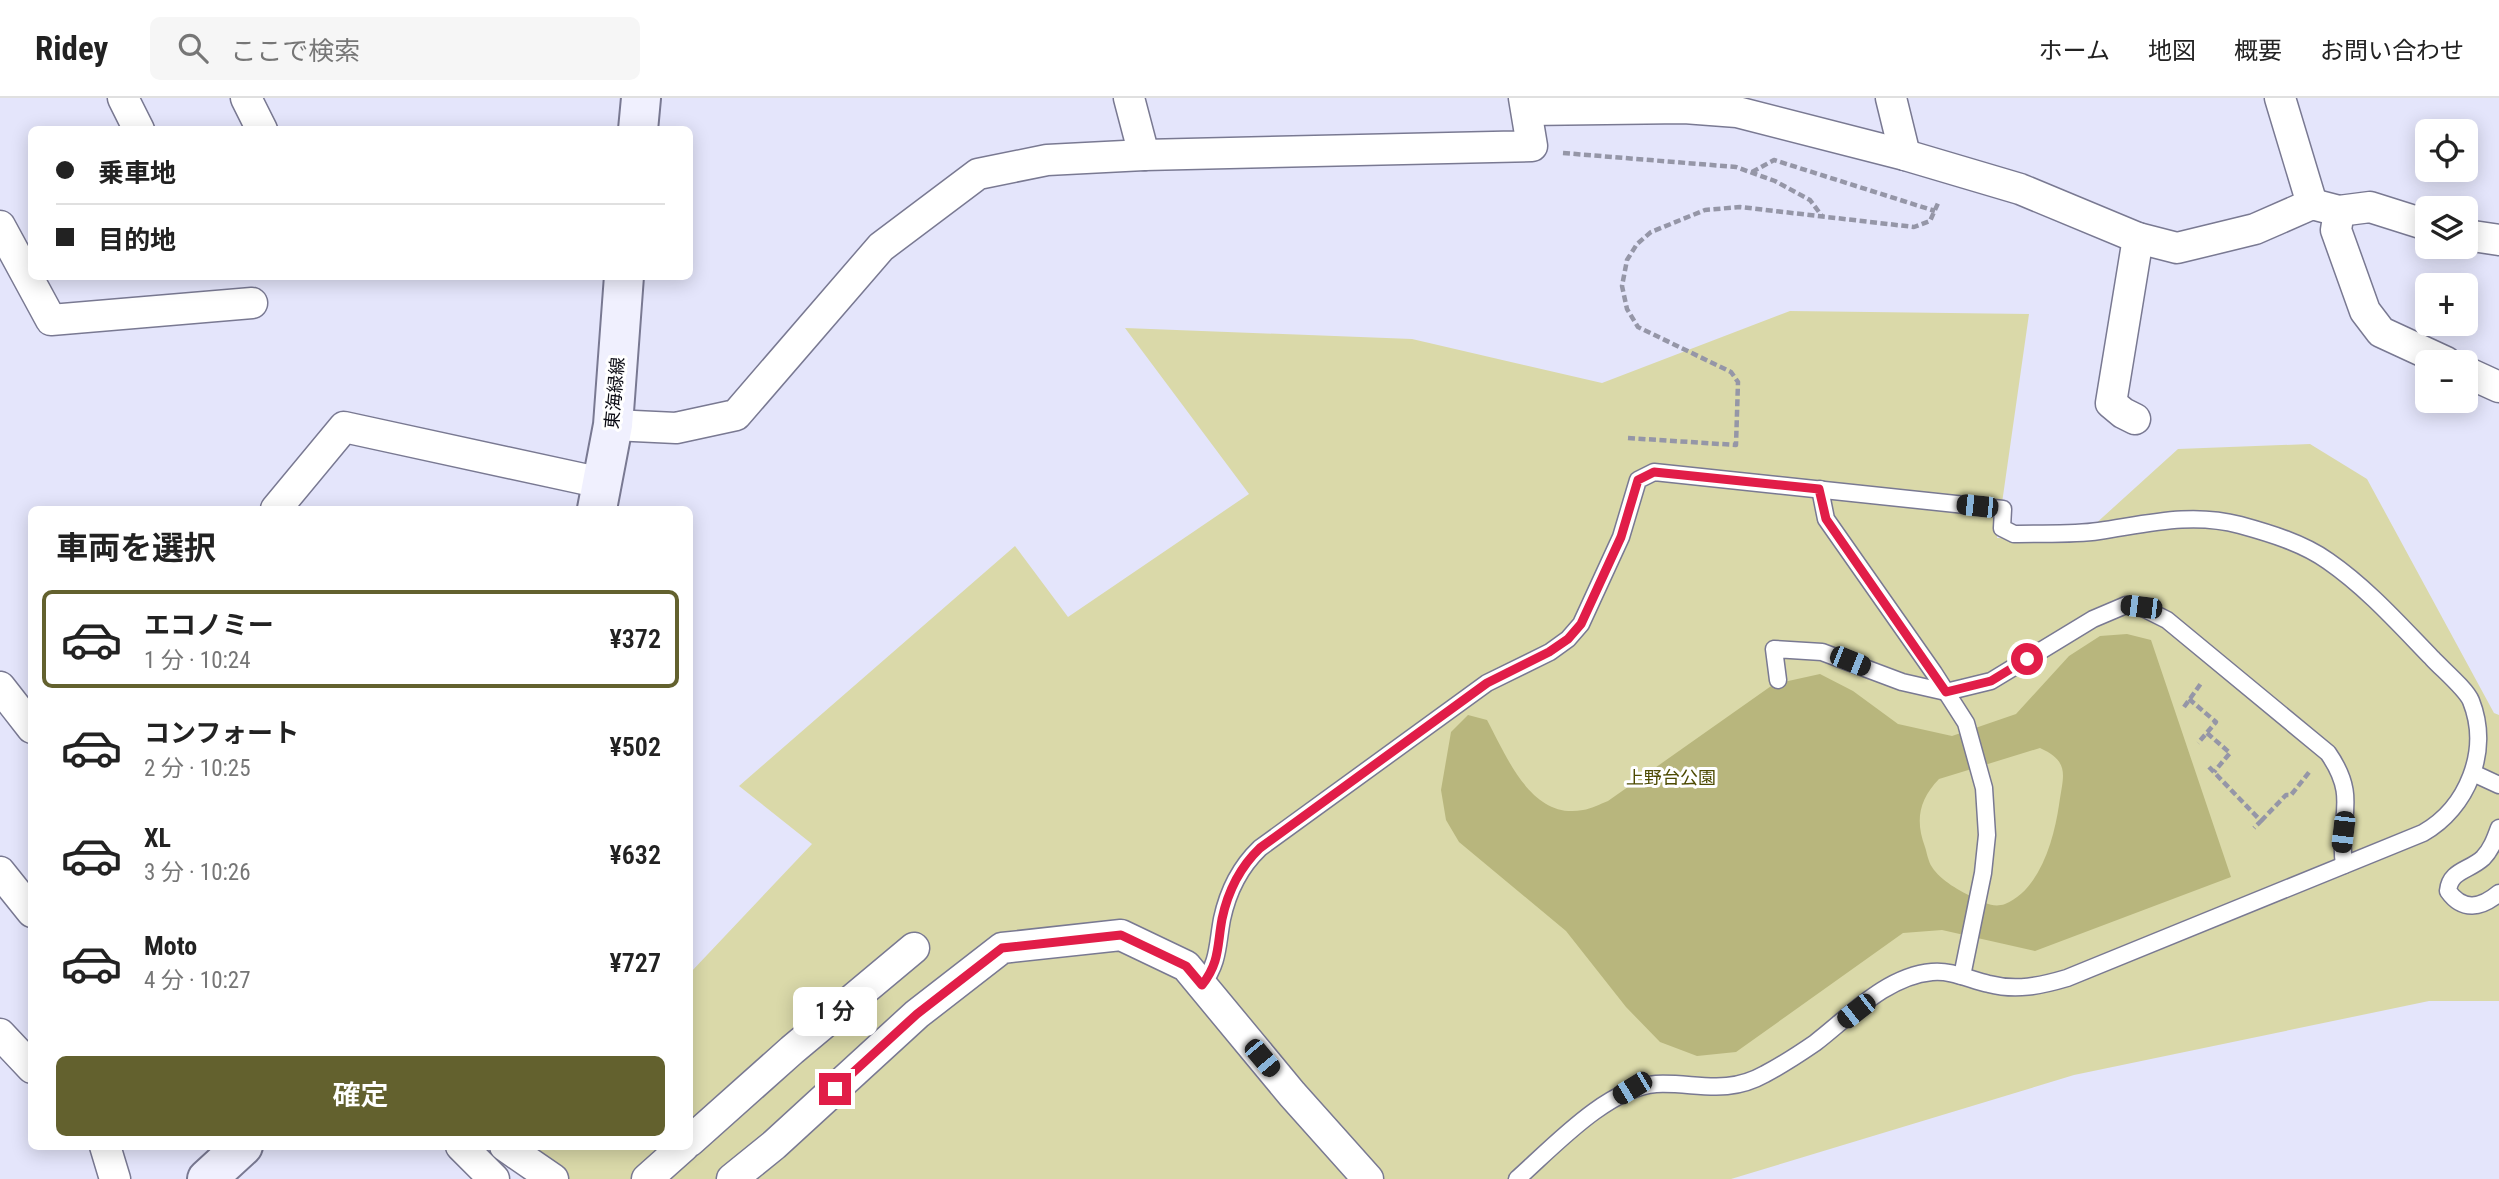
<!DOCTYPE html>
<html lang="ja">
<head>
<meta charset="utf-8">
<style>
	body { margin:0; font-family:"Roboto Condensed","Noto Sans JP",sans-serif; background:#f6f6f6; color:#222; height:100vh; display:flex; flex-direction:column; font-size:26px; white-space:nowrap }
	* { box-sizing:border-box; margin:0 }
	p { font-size:23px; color:#767676 }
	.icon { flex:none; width:38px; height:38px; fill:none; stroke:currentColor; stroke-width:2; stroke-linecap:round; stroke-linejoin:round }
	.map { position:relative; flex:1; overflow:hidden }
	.sheet { position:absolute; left:28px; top:408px; width:665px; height:644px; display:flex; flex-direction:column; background:#fff; border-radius:10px; box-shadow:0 4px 18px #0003 }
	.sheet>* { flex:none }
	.top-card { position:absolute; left:28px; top:28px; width:665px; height:154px; border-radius:10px; box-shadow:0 4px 18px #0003; display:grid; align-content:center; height:154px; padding:0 28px; background:#fff }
	.controls { position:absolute; left:2415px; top:21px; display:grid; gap:14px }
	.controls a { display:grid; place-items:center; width:63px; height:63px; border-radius:10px; background:#fff; box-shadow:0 4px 18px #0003; font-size:35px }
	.end { position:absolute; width:32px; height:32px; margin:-16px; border:9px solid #e11d48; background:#fff; box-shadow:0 0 0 4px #fff }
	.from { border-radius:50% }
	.bubble { position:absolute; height:49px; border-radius:10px; background:#fff; box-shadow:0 4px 18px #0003; font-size:23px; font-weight:600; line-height:49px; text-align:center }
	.car { position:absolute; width:21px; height:42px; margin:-21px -10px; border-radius:9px; box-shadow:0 0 5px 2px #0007; background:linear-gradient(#222 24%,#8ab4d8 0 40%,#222 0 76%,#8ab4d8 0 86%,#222 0) }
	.top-card b { display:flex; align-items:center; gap:24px; height:66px; font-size:26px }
	.top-card b+b { border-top:2px solid #e0e0e0 }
	.top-card i { width:18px; height:18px; background:#222 }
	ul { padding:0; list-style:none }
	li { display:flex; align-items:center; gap:21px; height:98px; margin:0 14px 10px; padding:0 14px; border:4px solid transparent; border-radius:10px }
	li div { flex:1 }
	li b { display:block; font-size:26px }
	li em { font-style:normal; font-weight:600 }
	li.active { border-color:#63612e }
	li>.icon { width:63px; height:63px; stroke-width:1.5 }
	h2 { padding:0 28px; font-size:32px; line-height:84px }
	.action { display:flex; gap:14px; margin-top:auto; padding:14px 28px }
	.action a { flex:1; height:80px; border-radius:10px; background:#63612e; color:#fff; font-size:28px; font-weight:600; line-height:80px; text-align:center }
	header { display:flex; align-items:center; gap:42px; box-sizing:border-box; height:98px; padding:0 35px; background:#fff; border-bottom:2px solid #e0e0e0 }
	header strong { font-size:33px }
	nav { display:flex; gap:38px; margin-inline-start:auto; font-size:24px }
	.search { width:490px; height:63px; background:#f6f6f6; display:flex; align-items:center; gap:18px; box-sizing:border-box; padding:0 24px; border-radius:10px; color:#767676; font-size:26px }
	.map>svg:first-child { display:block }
	.green { fill:#dad9a9 }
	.water { fill:#b8b67d; fill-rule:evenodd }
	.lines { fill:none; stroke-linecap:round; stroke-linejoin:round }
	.lane-casing { stroke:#797992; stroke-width:19 }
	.street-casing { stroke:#797992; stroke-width:33 }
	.secondary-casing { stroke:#797992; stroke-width:42 }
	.path { stroke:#9596a7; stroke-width:4.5; stroke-dasharray:7 3.5; stroke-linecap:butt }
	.lane { stroke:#fff; stroke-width:16 }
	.street { stroke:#fff; stroke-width:30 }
	.secondary { stroke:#f0f0fe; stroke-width:38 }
	.route { stroke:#e11d48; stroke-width:9 }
	.labels { text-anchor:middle; stroke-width:6; stroke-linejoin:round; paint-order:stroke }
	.street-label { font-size:18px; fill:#0b0b14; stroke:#fff }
	.park-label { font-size:18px; fill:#4d4a02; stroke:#fff }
</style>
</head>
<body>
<header>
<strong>Ridey</strong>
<div class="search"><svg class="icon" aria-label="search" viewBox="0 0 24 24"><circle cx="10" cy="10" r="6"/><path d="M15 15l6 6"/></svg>ここで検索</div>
<nav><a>ホーム</a><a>地図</a><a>概要</a><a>お問い合わせ</a></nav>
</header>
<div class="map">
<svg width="2499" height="1081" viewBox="0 0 2499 1081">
	<rect width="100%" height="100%" fill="#e4e5fb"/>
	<!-- green -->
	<path class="green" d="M1790,213L2029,216L1997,440L2082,438L2178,351L2310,346L2367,381L2494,615L2499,617V903H2429L2074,977L1731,1081H543L531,1048H690V875L812,746L739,688L1015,448L1068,519L1249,396L1125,230L1412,241L1602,285Z"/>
	<!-- water -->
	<path class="water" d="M2127,536L2151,542L2231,779L2035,853L1942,832L1903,835L1736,954L1697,958L1660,944L1626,909L1566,833L1459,744L1446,722L1441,692L1451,634L1468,617L1487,622C1507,659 1531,722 1583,712C1591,711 1600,706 1608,703L1774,586L1820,576L1853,593L1898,626L1952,638L2016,616L2069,558L2100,538ZM2040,650C2071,664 2063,678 2059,707C2054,741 2040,792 2005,806C1994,810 1984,805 1975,800C1961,794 1940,782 1932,769C1928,763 1927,755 1925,749C1915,722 1919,702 1939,681Z"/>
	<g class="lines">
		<defs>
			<g id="lane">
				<path d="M1820,391L1826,421L1934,575L1966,625L1984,690L1987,737L1983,775L1962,878"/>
				<path d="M1778,582L1774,551L1822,554L1902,584L1946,594L1991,583L2093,521L2126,507L2141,509L2167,522L2328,655C2360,701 2337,719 2344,767"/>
				<path d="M2473,675L2499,687"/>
				<path d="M2499,730C2495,741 2491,752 2483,760C2469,773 2450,772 2448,793C2463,814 2481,810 2499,795"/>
				<path d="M1202,887C1219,864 1217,848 1222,821C1228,793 1239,770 1260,750L1487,585L1550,554L1568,541L1581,526L1621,439L1638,382L1654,374L2003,411L2002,430L2014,436C2042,435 2072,437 2099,433C2147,426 2191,414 2240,427C2269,435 2303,445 2328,463C2367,490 2399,526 2432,560C2442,571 2466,591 2471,603C2491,653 2467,710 2423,735L2067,880C2040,888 2016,893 1989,886C1970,882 1952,872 1932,874C1886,878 1849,919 1815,945C1799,956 1782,967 1765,976C1726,998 1695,984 1656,986C1607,990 1553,1049 1517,1081"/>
			</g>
			<g id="street">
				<path d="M123,0L139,32"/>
				<path d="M246,0L262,32"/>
				<path d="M1129,0L1144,57"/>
				<path d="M1891,0L1905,57"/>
				<path d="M2280,0L2312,106"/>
				<path d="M1527,12L1684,10L1737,14L1905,57L2020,91L2138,140L2177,150L2255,131L2312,106L2339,113L2370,109L2427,127"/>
				<path d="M2339,113L2336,132L2365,213L2381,234L2446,264"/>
				<path d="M0,128L51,222L252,205"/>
				<path d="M2466,137L2499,142"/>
				<path d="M2466,274L2499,289"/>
				<path d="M2135,321L2123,315L2111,305L2138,140"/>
				<path d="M613,327L676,330L736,317L881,149L978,76L1047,62L1144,57L1532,48L1524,0"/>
				<path d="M276,411L344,329L602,385"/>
				<path d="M0,589L32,630"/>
				<path d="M0,774L32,814"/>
				<path d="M0,936L32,970"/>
				<path d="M690,1043L792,952L914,850"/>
				<path d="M105,1048L115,1081"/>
				<path d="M461,1048L494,1081"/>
				<path d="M505,1048L553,1081"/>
				<path d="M647,1081L684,1048"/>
				<path d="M732,1081L774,1047L917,916L1002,850L1121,837L1186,868L1292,996L1368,1081"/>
			</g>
			<g id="secondary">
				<path d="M638,32L641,0"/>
				<path d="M597,411L613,327L624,178"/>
				<path d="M207,1081L243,1048"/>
			</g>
		</defs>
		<!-- lane casing -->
		<use href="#lane" class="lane-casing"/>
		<!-- street casing -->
		<use href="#street" class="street-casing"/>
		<!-- secondary casing -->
		<use href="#secondary" class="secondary-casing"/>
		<!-- path -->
		<g class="path">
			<path d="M1563,55L1736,69L1775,83L1810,102L1822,118"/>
			<path d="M1752,74L1774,62L1935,113"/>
			<path d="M1628,340L1736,347L1738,284L1731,274L1638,229L1627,211L1622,188L1627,162L1637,146L1651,134L1705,112L1740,109L1914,129L1930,123L1939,103"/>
			<path d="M2189,601L2216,624L2198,645"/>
			<path d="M2184,609L2202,584"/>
			<path d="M2207,635L2230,655L2214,674"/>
			<path d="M2209,669L2261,723L2254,730"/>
			<path d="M2261,723L2286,697H2291L2310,673"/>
		</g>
		<!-- lane -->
		<use href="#lane" class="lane"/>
		<!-- street -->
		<use href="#street" class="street"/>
		<!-- secondary -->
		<use href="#secondary" class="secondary"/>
	</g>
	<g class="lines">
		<!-- route -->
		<path class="route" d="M835,991L917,916L1002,850L1121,837L1186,868L1202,887C1220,864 1217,848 1222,821C1228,793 1239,770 1260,750L1487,585L1549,554L1568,541L1581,526L1621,439L1638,382L1654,374L1819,391L1826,421L1946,594L1991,583L2027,561"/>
	</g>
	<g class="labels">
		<!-- street labels -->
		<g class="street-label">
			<text transform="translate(615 295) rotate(-85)" y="6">東海緑線</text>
		</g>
		<!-- park labels -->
		<g class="park-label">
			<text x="1671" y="686">上野台公園</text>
		</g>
	</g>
</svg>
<div class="controls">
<a><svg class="icon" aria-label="locate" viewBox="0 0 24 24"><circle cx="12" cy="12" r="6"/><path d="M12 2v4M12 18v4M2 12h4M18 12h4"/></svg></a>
<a><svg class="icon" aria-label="layers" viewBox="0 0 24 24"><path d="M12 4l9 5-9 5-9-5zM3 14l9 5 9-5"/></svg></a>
<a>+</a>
<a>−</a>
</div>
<i class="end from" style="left:2027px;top:561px"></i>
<i class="end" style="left:835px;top:991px"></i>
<div class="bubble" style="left:793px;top:889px;width:84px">1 分</div>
<i class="car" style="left:1977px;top:408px;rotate:276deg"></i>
<i class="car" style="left:2141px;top:509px;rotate:277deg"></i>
<i class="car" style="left:1850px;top:563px;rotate:112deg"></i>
<i class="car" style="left:2343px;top:734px;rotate:187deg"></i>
<i class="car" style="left:1856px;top:913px;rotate:232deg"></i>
<i class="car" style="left:1262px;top:960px;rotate:140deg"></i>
<i class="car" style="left:1632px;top:990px;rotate:239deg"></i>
<div class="top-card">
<b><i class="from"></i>乗車地</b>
<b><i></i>目的地</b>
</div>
<section class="sheet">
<h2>車両を選択</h2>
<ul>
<li class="active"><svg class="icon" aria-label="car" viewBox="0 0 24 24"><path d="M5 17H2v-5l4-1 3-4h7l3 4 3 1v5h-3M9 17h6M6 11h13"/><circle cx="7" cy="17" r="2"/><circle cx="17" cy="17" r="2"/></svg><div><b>エコノミー</b><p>1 分 · 10:24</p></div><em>¥372</em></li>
<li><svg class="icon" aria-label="car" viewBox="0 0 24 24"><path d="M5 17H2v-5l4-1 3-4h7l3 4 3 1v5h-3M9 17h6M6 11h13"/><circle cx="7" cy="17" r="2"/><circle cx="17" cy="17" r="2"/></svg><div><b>コンフォート</b><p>2 分 · 10:25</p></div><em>¥502</em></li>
<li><svg class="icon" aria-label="car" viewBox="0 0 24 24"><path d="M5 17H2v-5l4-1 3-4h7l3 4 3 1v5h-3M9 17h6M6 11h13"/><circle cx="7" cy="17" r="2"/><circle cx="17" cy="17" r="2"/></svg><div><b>XL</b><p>3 分 · 10:26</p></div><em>¥632</em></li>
<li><svg class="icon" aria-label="car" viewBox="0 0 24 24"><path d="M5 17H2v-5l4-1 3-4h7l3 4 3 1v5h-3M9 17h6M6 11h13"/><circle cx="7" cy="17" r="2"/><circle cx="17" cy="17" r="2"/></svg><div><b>Moto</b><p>4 分 · 10:27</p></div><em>¥727</em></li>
</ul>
<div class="action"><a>確定</a></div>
</section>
</div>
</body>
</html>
